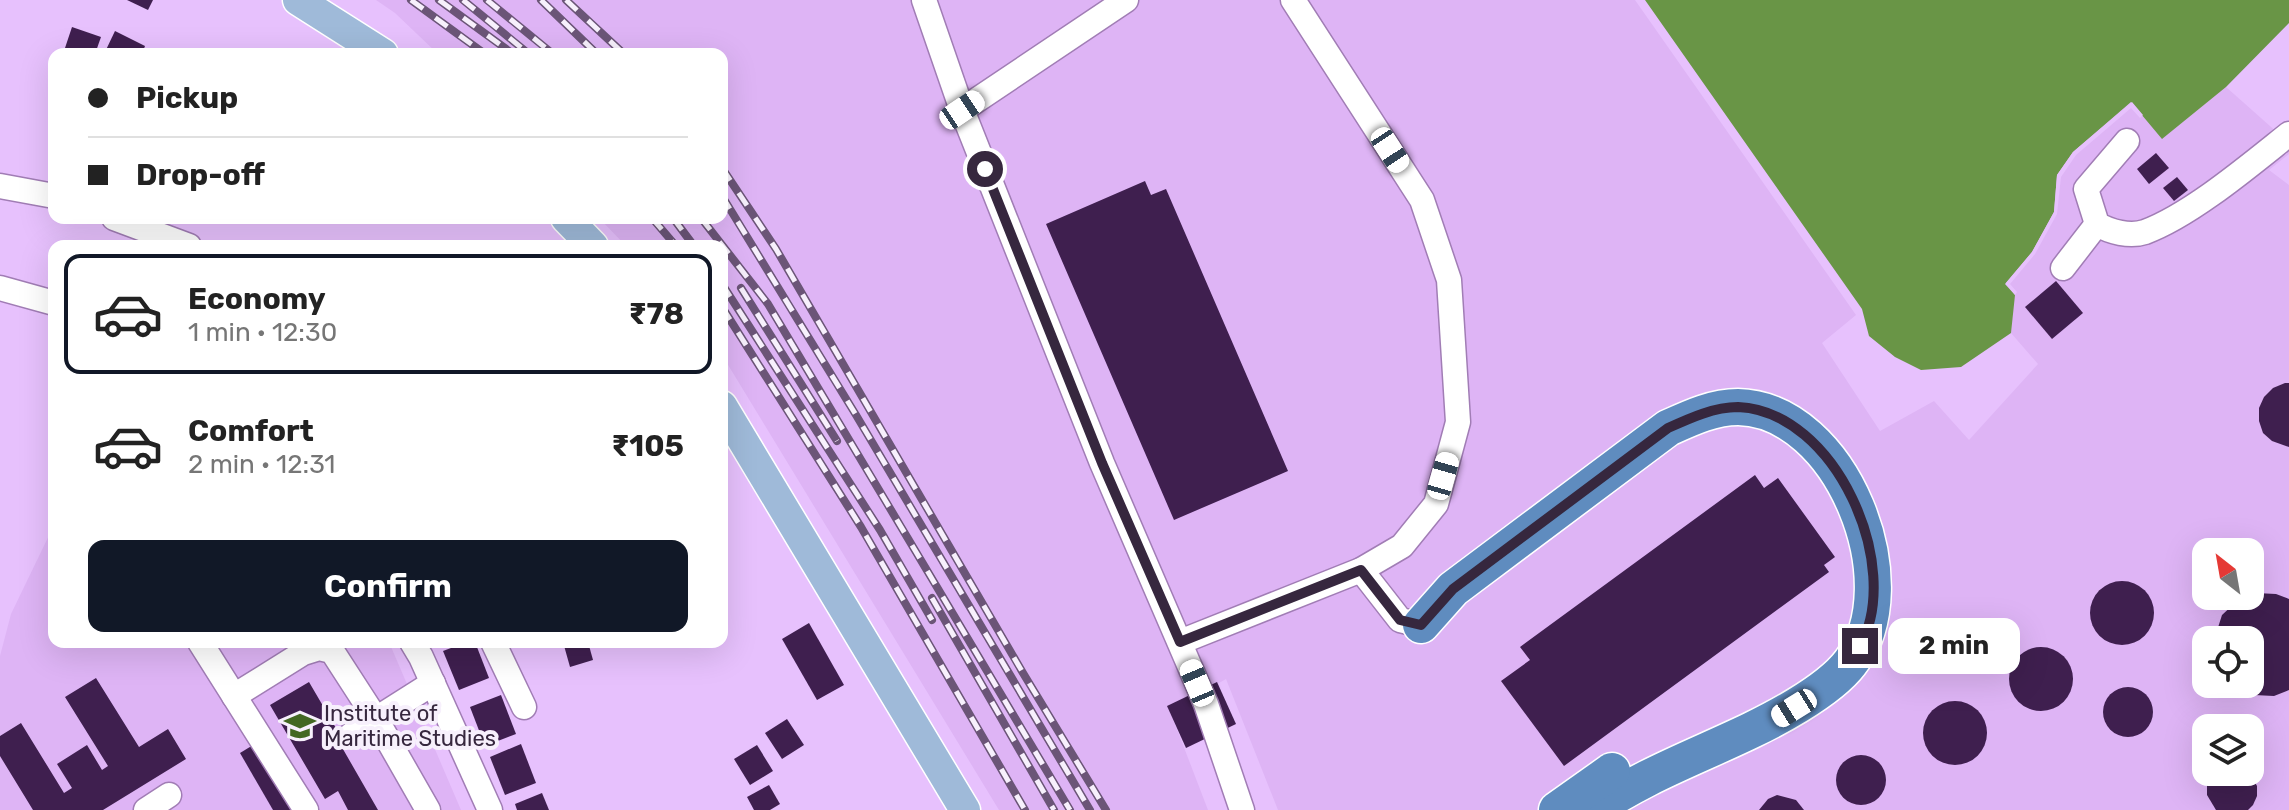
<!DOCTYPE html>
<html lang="en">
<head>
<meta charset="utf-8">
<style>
	body { margin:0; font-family:Rubik,sans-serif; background:#f2f2f2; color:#222; height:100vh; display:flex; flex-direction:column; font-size:30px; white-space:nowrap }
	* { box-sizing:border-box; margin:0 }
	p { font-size:26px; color:#767676 }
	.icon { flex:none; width:44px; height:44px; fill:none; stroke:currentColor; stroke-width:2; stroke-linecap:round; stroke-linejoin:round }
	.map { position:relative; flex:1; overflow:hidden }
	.sheet { position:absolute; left:48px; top:240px; width:680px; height:408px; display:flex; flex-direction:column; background:#fff; border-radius:16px; box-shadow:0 8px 32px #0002 }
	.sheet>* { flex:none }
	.banner { position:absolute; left:48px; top:48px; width:680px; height:176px; border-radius:16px; box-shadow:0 8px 32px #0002; display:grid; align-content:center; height:176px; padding:0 40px; background:#fff }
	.needle { width:52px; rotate:329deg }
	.controls { position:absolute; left:2192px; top:538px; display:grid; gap:16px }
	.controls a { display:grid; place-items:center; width:72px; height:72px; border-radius:16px; background:#fff; box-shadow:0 8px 32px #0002; font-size:40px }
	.end { position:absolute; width:36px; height:36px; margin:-18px; border:10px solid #36273e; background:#fff; box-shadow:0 0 0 4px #fff }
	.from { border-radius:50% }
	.bubble { position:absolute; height:56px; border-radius:16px; background:#fff; box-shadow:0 8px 32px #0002; font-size:26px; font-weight:700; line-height:56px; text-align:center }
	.car { position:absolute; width:24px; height:48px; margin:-24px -12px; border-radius:10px; box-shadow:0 0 6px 2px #0007; background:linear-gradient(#fff 24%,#345 0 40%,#fff 0 76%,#345 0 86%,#fff 0) }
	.banner b { display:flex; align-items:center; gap:28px; height:76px; font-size:30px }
	.banner b+b { border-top:2px solid #e0e0e0 }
	.banner i { width:20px; height:20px; background:#222 }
	ul { padding:14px 0 0; list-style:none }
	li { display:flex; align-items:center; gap:24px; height:120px; margin:0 16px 12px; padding:0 24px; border:4px solid transparent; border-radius:16px }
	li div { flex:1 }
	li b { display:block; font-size:30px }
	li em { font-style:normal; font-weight:700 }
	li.selected { border-color:#111827 }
	li>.icon { width:72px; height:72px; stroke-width:1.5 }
	.cta { display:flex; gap:16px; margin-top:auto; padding:16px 40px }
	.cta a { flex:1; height:92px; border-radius:16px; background:#111827; color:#fff; font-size:32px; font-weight:700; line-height:92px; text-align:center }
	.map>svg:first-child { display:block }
	.built { fill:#deb4f5; fill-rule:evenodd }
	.water { fill:#699546 }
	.pier { fill:#e7c1fd }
	.building { fill:#3f1f4f }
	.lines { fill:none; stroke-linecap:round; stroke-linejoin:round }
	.minor-casing { stroke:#a17db5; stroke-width:27 }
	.major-casing { stroke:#fff; stroke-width:33 }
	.highway-casing { stroke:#fff; stroke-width:39 }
	.minor { stroke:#fff; stroke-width:24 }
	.major { stroke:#9fbad9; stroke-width:30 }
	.highway { stroke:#5f8cbf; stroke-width:36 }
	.rail-casing { stroke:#6b5577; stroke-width:8 }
	.rail { stroke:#f7f0fc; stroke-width:5; stroke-dasharray:15; stroke-linecap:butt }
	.route { stroke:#36273e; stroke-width:10 }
	.labels { text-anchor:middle; stroke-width:8; stroke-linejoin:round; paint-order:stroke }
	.poi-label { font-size:22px; fill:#36273e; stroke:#f7f0fc; text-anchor:start }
</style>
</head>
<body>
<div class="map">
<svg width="2289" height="810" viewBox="0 0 2289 810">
	<rect width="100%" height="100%" fill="#e7c1fd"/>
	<!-- built -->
	<g class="built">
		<path d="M376,0H1635L1856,315L1822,343L1880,431L1934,401L1969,440L2038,364L2011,333L2014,295L2005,284L2032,252L2057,175L2073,152L2132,102L2163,138L2226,87L2289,143V154L2269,170L2289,185V810H1278L1226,679L1170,711L1208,810H999L722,355V246H626L599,218H722V54H438L395,13ZM2206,552H2250V596H2206ZM2206,640H2250V684H2206ZM2206,728H2250V772H2206Z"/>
		<path d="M54,525V642H389L461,810H0V656L11,614Z"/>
	</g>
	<!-- water -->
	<path class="water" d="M1645,0H2289V23L2226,87L2162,139L2131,102L2073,152L2057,175L2054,212L2032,252L2006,283L2015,295L2011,333L1961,367L1921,370L1895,357L1869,336L1862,309Z"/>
	<!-- pier -->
	<path class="pier" d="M2132,102L2143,115L2140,118L2131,108L2076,155L2061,177L2057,214L2035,254L2010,284L2017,292L2015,295L2005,284L2032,252L2054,212L2057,175L2073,152Z"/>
	<!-- building -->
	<g class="building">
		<path d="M127,0H153L148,10Z"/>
		<path d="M72,27L101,37L95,54H63Z"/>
		<path d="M115,31L145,46L142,54H104Z"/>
		<path d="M2156,153L2169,168L2149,184L2137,169Z"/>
		<path d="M2177,177L2188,190L2174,201L2163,188Z"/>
		<path d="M1145,181L1151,195L1166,189L1288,471L1174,520L1046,224Z"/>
		<path d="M2056,281L2083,313L2052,339L2025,307Z"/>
		<path d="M2285,383H2289V447L2272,441L2263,433L2259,421V408L2264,397L2273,388Z"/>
		<path d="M1755,475L1764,488L1778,478L1835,557L1824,565L1829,572L1564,766L1501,681L1530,660L1520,647Z"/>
		<circle cx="2122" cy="613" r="32"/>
		<path d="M2256,593L2276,594L2289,599V690L2274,696L2254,695L2232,684H2250V640H2214L2222,615L2237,601Z"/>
		<path d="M809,623L844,685L817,700L782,639Z"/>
		<path d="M467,642H475L489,678L459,690L443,651Z"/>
		<path d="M563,642H588L593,660L570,667Z"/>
		<circle cx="2041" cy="679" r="32"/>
		<path d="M96,678L139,747L168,729L186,759L103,810H33L0,756V736L21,723L64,793L72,788L57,764L87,745L102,770L108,766L65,697Z"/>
		<path d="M309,682L340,735L336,737L378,810H348L338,791L325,799L270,705Z"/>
		<path d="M1217,682L1236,724L1186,748L1167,706Z"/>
		<circle cx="2128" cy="712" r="25"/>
		<path d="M501,695L516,734L485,746L470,707Z"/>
		<circle cx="1955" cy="733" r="32"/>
		<path d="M787,719L804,745L782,759L765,733Z"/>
		<path d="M258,742L297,810H273L240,753Z"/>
		<path d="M521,744L536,783L505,795L490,757Z"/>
		<path d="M757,745L773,771L750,785L734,759Z"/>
		<circle cx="1861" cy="780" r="25"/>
		<path d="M2215,772H2249L2257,786V796L2253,805L2248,810H2216L2207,795V785Z"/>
		<path d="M769,785L780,804L770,810H754L747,797Z"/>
		<path d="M542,793L549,810H517L515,804Z"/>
		<path d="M1777,795L1796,800L1804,810H1759L1768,799Z"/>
	</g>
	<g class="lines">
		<defs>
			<g id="minor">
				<path d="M924,0L962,110L1102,463L1206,704L1242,810"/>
				<path d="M962,110L1126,0"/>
				<path d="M2127,141L2086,189L2097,224C2110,232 2130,237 2145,232C2191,215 2250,165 2289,134"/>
				<path d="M0,186L54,196"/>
				<path d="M114,218L189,246"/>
				<path d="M2063,268L2097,224"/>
				<path d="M0,288L54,303"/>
				<path d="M1361,570L1400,620L1421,625"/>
				<path d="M200,642L306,810"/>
				<path d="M412,642L421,657L490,810"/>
				<path d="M493,642L524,707"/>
				<path d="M1180,642L1361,570L1402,546L1436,504L1458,422L1449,280L1422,200L1293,0"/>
				<path d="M234,696L303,653L319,648L332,651L376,719L428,810"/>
				<path d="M351,735L433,683"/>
				<path d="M146,810L169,795"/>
			</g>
			<g id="major">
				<path d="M298,0L383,54"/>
				<path d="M566,218L593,246"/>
				<path d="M722,406L965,810"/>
			</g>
			<g id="highway">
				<path d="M1421,625L1453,589L1668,428C1690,418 1713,407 1738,407C1842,409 1911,585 1850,663C1837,680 1816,694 1798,705C1733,745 1656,766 1594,810"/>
				<path d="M1557,810L1612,771"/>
			</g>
		</defs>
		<!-- minor casing -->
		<use href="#minor" class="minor-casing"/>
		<!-- major casing -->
		<use href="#major" class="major-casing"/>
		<!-- highway casing -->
		<use href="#highway" class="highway-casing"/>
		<!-- minor -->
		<use href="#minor" class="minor"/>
		<!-- major -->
		<use href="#major" class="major"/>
		<!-- highway -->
		<use href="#highway" class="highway"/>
		<defs>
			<g id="rail">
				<path d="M411,0L485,54"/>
				<path d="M439,0L513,54"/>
				<path d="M463,0L529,54"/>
				<path d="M487,0L553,54"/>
				<path d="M541,0L597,54"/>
				<path d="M566,0L624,54"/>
				<path d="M722,168L776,249L1023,673L1106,810"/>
				<path d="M722,196L856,415L1090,810"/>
				<path d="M652,218L676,246"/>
				<path d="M673,218L694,246"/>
				<path d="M701,218L768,304L1070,810"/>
				<path d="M722,284L880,530L932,620"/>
				<path d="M741,288L837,441"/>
				<path d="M722,307L861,527L1025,810"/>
				<path d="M932,598L1054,810"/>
			</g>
		</defs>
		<!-- rail casing -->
		<use href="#rail" class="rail-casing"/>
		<!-- rail -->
		<use href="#rail" class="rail"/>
	</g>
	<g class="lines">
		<!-- route -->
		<path class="route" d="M985,169L1102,463L1180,642L1361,570L1400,620L1421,625L1453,589L1668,428C1690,418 1714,407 1738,407C1836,411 1904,567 1860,646"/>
	</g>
	<!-- icons -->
	<defs>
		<symbol id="university-bare" viewBox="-9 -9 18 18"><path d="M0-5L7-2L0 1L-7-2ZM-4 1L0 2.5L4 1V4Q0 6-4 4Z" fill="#436822" stroke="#f7f0fc" stroke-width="2.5" paint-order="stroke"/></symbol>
	</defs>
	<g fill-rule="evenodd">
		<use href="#university-bare" x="278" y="704" width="44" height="44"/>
	</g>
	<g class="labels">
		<!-- poi labels -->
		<g class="poi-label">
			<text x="324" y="721">Institute of<tspan x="324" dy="25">Maritime Studies</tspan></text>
		</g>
	</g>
</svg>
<div class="controls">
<a><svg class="needle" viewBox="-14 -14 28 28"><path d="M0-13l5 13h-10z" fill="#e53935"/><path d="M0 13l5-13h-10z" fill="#767676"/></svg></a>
<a><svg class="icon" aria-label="locate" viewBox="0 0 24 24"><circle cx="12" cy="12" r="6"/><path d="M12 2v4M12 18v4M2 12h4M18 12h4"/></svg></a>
<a><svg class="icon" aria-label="layers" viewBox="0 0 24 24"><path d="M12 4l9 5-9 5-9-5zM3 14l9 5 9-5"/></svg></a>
</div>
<i class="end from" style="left:985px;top:169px"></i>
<i class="end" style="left:1860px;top:646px"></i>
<div class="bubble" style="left:1888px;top:618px;width:132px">2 min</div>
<i class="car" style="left:962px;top:110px;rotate:56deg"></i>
<i class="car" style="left:1390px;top:150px;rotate:147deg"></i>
<i class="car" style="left:1443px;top:476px;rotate:16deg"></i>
<i class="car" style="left:1197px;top:683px;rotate:337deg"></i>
<i class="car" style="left:1794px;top:708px;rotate:238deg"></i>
<div class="banner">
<b><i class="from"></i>Pickup</b>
<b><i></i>Drop-off</b>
</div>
<section class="sheet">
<ul>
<li class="selected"><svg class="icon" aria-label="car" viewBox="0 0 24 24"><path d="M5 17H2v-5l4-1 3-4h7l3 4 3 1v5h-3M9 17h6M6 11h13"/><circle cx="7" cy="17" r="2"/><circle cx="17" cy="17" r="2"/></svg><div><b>Economy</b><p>1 min · 12:30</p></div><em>₹78</em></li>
<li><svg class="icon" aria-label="car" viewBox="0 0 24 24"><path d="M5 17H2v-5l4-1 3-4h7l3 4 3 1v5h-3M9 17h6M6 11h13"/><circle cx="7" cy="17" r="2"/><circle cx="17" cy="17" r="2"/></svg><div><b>Comfort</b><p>2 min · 12:31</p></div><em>₹105</em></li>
</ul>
<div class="cta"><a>Confirm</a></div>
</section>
</div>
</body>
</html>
